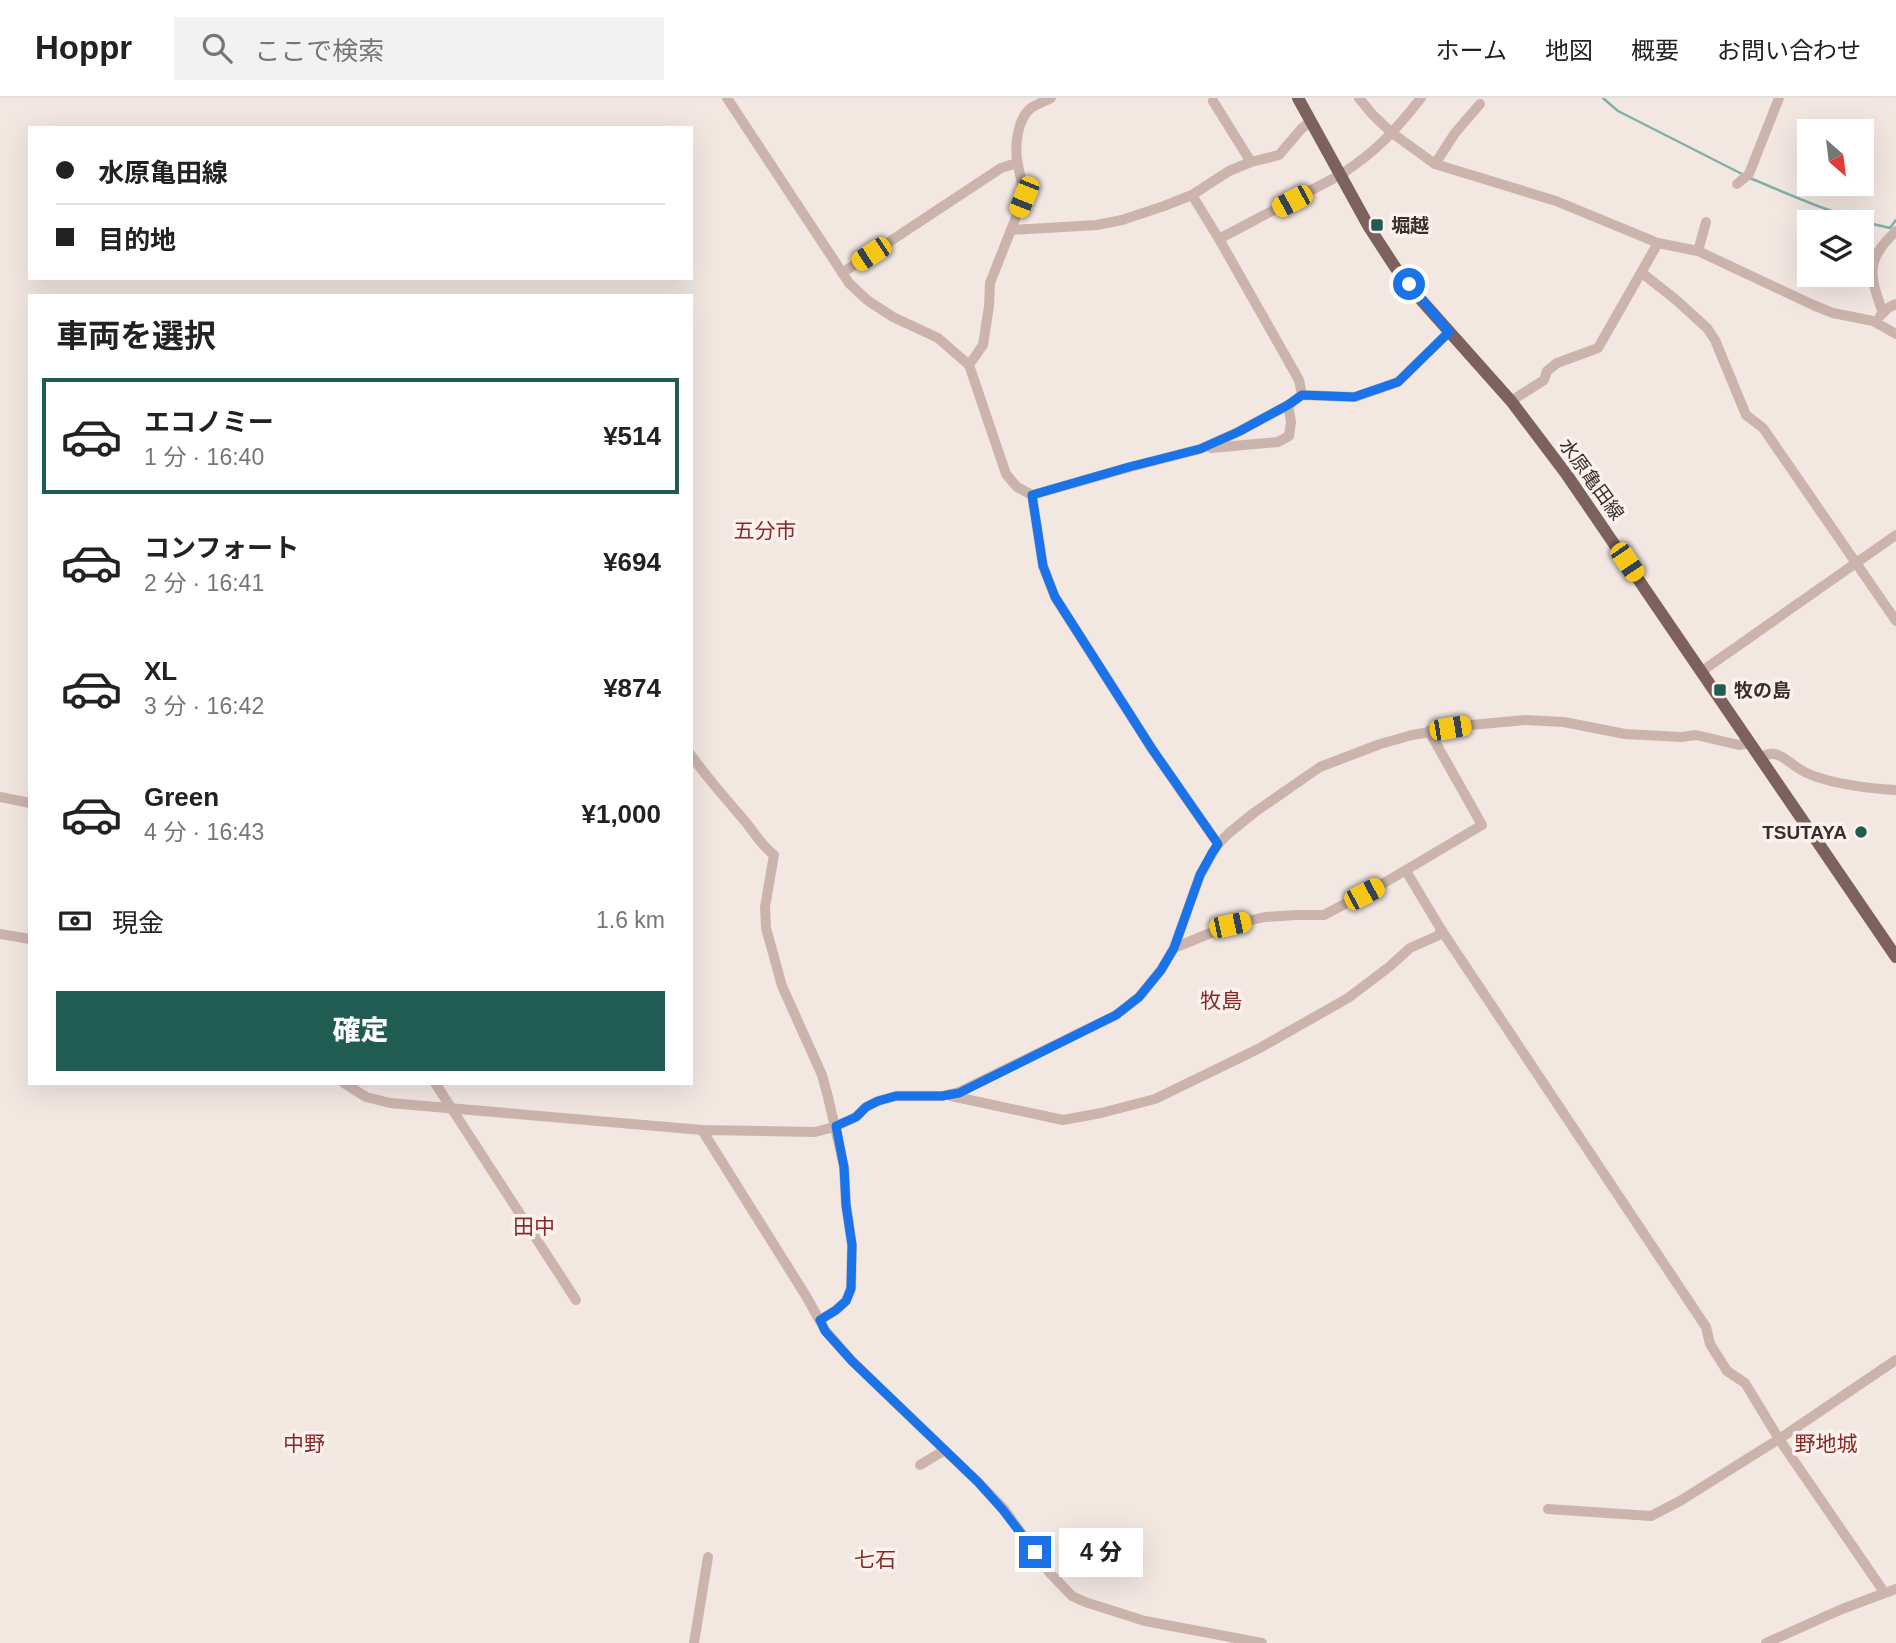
<!DOCTYPE html>
<html lang="ja">
<head>
<meta charset="utf-8">
<style>
	body { margin:0; font-family:Helvetica,"Noto Sans JP",sans-serif; background:#f2f2f2; color:#222; height:100vh; display:flex; flex-direction:column; font-size:26px; white-space:nowrap }
	* { box-sizing:border-box; margin:0 }
	p { font-size:23px; color:#767676 }
	.icon { flex:none; width:38px; height:38px; fill:none; stroke:currentColor; stroke-width:2; stroke-linecap:round; stroke-linejoin:round }
	.map { position:relative; flex:1; overflow:hidden }
	.details { position:absolute; left:28px; top:196px; width:665px; height:791px; display:flex; flex-direction:column; background:#fff; border-radius:0px; box-shadow:0 7px 28px #0002 }
	.details>* { flex:none }
	.hud { position:absolute; left:28px; top:28px; width:665px; height:154px; border-radius:0px; box-shadow:0 7px 28px #0002; display:grid; align-content:center; height:154px; padding:0 28px; background:#fff }
	.needle { width:46px; rotate:152deg }
	.buttons { position:absolute; left:1797px; top:21px; display:grid; gap:14px }
	.buttons a { display:grid; place-items:center; width:77px; height:77px; border-radius:0px; background:#fff; box-shadow:0 7px 28px #0002; font-size:35px }
	.end { position:absolute; width:32px; height:32px; margin:-16px; border:9px solid #1a73e8; background:#fff; box-shadow:0 0 0 4px #fff }
	.from { border-radius:50% }
	.bubble { position:absolute; height:49px; border-radius:0px; background:#fff; box-shadow:0 7px 28px #0002; font-size:23px; font-weight:800; line-height:49px; text-align:center }
	.car { position:absolute; width:21px; height:42px; margin:-21px -10px; border-radius:9px; box-shadow:0 0 5px 2px #0007; background:linear-gradient(#f5c518 24%,#345 0 40%,#f5c518 0 76%,#345 0 86%,#f5c518 0) }
	.hud b { display:flex; align-items:center; gap:24px; height:66px; font-size:26px }
	.hud b+b { border-top:2px solid #e0e0e0 }
	.hud i { width:18px; height:18px; background:#222 }
	ul { padding:0; list-style:none }
	li { display:flex; align-items:center; gap:21px; height:116px; margin:0 14px 10px; padding:0 14px; border:4px solid transparent; border-radius:0px }
	li div { flex:1 }
	li b { display:block; font-size:26px }
	li em { font-style:normal; font-weight:800 }
	li.on { border-color:#215c53 }
	li>.icon { width:63px; height:63px; stroke-width:1.5 }
	h2 { padding:0 28px; font-size:32px; line-height:84px }
	.pay { display:flex; align-items:center; gap:18px; height:77px; padding:0 28px; font-size:26px }
	.pay p { margin-inline-start:auto }
	.primary-button { display:flex; gap:14px; margin-top:auto; padding:14px 28px }
	.primary-button a { flex:1; height:80px; border-radius:0px; background:#215c53; color:#fff; font-size:28px; font-weight:800; line-height:80px; text-align:center }
	header { display:flex; align-items:center; gap:42px; box-sizing:border-box; height:98px; padding:0 35px; background:#fff; border-bottom:2px solid #e0e0e0 }
	header strong { font-size:33px }
	nav { display:flex; gap:38px; margin-inline-start:auto; font-size:24px }
	.search { width:490px; height:63px; background:#f2f2f2; display:flex; align-items:center; gap:18px; box-sizing:border-box; padding:0 24px; border-radius:0px; color:#767676; font-size:26px }
	.map>svg:first-child { display:block }
	.lines { fill:none; stroke-linecap:round; stroke-linejoin:round }
	.stream { stroke:#81b0a8; stroke-width:2.5 }
	.minor { stroke:#ccb4ad; stroke-width:10 }
	.major { stroke:#7c615d; stroke-width:12 }
	.route { stroke:#1a73e8; stroke-width:9 }
	.poi-dot { fill:#215c53; stroke:#fbf2ee; stroke-width:2.5 }
	.labels { text-anchor:middle; stroke-width:7; stroke-linejoin:round; paint-order:stroke }
	.poi-label { font-size:19px; font-weight:bold; fill:#3a2d2b; stroke:#fbf2ee; text-anchor:start }
	.street-label { font-size:19px; fill:#3a2d2b; stroke:#fbf2ee }
	.neighbourhood-label { font-size:21px; fill:#882826; stroke:#fbf2ee }
</style>
</head>
<body>
<header>
<strong>Hoppr</strong>
<div class="search"><svg class="icon" aria-label="search" viewBox="0 0 24 24"><circle cx="10" cy="10" r="6"/><path d="M15 15l6 6"/></svg>ここで検索</div>
<nav><a>ホーム</a><a>地図</a><a>概要</a><a>お問い合わせ</a></nav>
</header>
<div class="map">
<svg width="1896" height="1545" viewBox="0 0 1896 1545">
	<rect width="100%" height="100%" fill="#f3e7e2"/>
	<g class="lines">
		<!-- stream -->
		<g class="stream">
			<path d="M1603,0L1618,13L1744,77"/>
			<path d="M1750,80C1795,99 1842,120 1890,130L1896,122"/>
		</g>
		<!-- minor -->
		<g class="minor">
			<path d="M727,0L849,185L867,202L893,219L938,240L969,267L1006,376L1017,389L1032,397L1130,369L1200,351L1238,334L1288,307L1302,297L1355,299L1398,284L1449,234"/>
			<path d="M1359,0L1372,16L1392,35L1435,66L1556,103L1658,145L1698,153L1813,207L1833,215L1873,223L1896,236"/>
			<path d="M1213,3L1251,64"/>
			<path d="M1435,66L1455,35L1480,6"/>
			<path d="M1737,86L1749,76L1779,0"/>
			<path d="M1192,97L1219,141L1299,282L1302,297"/>
			<path d="M1011,132L1097,127L1122,122L1164,108L1192,97L1229,73L1251,64L1279,57L1302,30L1311,24"/>
			<path d="M1219,141L1340,77C1377,53 1394,34 1421,0"/>
			<path d="M1698,153L1706,124"/>
			<path d="M842,175L1001,70L1017,65"/>
			<path d="M1642,175L1675,201L1707,230L1715,242L1746,317L1763,330L1896,523"/>
			<path d="M1883,215C1869,176 1865,163 1896,133"/>
			<path d="M1880,218L1888,210L1896,206"/>
			<path d="M969,267L983,247L989,208L990,185L1024,99C1023,87 1020,78 1018,67C1014,50 1017,21 1031,10C1037,6 1045,3 1051,0"/>
			<path d="M1511,303L1544,282L1547,273L1557,265L1598,250L1658,145"/>
			<path d="M1211,350L1278,344L1289,338L1291,324L1288,307"/>
			<path d="M1032,397L1043,468L1055,499L1152,651L1218,746"/>
			<path d="M1702,573L1896,437"/>
			<path d="M691,657C707,680 726,701 744,722C754,734 761,747 774,757L765,809L766,830L782,888L822,977L828,999L844,1069L846,1107L852,1147L851,1190L846,1203L836,1212L820,1222"/>
			<path d="M1760,660C1778,648 1787,665 1803,673C1824,685 1872,691 1896,692"/>
			<path d="M0,699L30,705"/>
			<path d="M1406,773L1442,833L1706,1229L1710,1246L1727,1273L1745,1285L1779,1341L1884,1494"/>
			<path d="M0,836L30,841"/>
			<path d="M1174,850L1230,827L1265,819L1296,817H1324L1384,785L1482,727L1429,633"/>
			<path d="M344,985L366,999L390,1005L702,1032L815,1034L834,1029L856,1019L866,1009L878,1003L896,998H942L959,994L1116,917L1139,899L1161,872L1174,850L1200,777L1218,746L1229,735L1255,714L1320,669L1380,646L1412,637L1471,627L1525,622L1564,624L1625,636L1681,639L1696,637L1739,647L1750,645"/>
			<path d="M435,985L576,1202"/>
			<path d="M951,998L1063,1022L1101,1015L1155,1001L1258,951L1348,900L1389,869L1410,850L1437,838L1442,833"/>
			<path d="M702,1032L806,1198L825,1232L852,1263L978,1384L1004,1411L1050,1475L1072,1498L1085,1504L1145,1523L1262,1545"/>
			<path d="M920,1367L945,1352"/>
			<path d="M1548,1411L1651,1418L1680,1403L1779,1341L1896,1262"/>
			<path d="M694,1545L708,1459"/>
			<path d="M1766,1545L1842,1511L1896,1491"/>
		</g>
		<!-- major -->
		<path class="major" d="M1298,0L1369,129L1395,169L1422,203L1511,303L1567,377L1896,859"/>
	</g>
	<g class="lines">
		<!-- route -->
		<path class="route" d="M1035,1454L1003,1412L978,1384L852,1263L825,1233L820,1222L836,1212L846,1203L851,1191L852,1147L846,1107L844,1069L836,1028L856,1019L866,1009L878,1003L896,998H942L959,995L1116,917L1139,899L1161,872L1174,850L1200,777L1212,755L1218,746L1152,651L1055,499L1043,468L1032,397L1129,369L1200,351L1238,334L1288,307L1302,297L1354,299L1398,284L1449,234L1409,186"/>
	</g>
	<!-- markers -->
	<g class="poi-dot">
		<rect x="1370" y="120" width="14" height="14" rx="3.5"/>
		<rect x="1713" y="585" width="14" height="14" rx="3.5"/>
		<circle cx="1861" cy="734" r="7"/>
	</g>
	<g class="labels">
		<!-- poi labels -->
		<g class="poi-label">
			<text x="1391" y="134">堀越</text>
			<text x="1734" y="599">牧の島</text>
			<text x="1847" y="741" text-anchor="end">TSUTAYA</text>
		</g>
		<!-- street labels -->
		<g class="street-label">
			<text transform="translate(1592 381) rotate(54)" y="7">水原亀田線</text>
		</g>
		<!-- neighbourhood labels -->
		<g class="neighbourhood-label">
			<text x="765" y="440">五分市</text>
			<text x="1221" y="910">牧島</text>
			<text x="534" y="1136">田中</text>
			<text x="304" y="1353">中野</text>
			<text x="1826" y="1353">野地城</text>
			<text x="875" y="1469">七石</text>
		</g>
	</g>
</svg>
<div class="buttons">
<a><svg class="needle" viewBox="-14 -14 28 28"><path d="M0-13l5 13h-10z" fill="#e53935"/><path d="M0 13l5-13h-10z" fill="#767676"/></svg></a>
<a><svg class="icon" aria-label="layers" viewBox="0 0 24 24"><path d="M12 4l9 5-9 5-9-5zM3 14l9 5 9-5"/></svg></a>
</div>
<i class="end from" style="left:1409px;top:186px"></i>
<i class="end" style="left:1035px;top:1454px"></i>
<div class="bubble" style="left:1059px;top:1430px;width:84px">4 分</div>
<i class="car" style="left:1024px;top:99px;rotate:202deg"></i>
<i class="car" style="left:1292px;top:103px;rotate:242deg"></i>
<i class="car" style="left:871px;top:156px;rotate:237deg"></i>
<i class="car" style="left:1627px;top:464px;rotate:146deg"></i>
<i class="car" style="left:1450px;top:630px;rotate:81deg"></i>
<i class="car" style="left:1364px;top:796px;rotate:62deg"></i>
<i class="car" style="left:1230px;top:827px;rotate:78deg"></i>
<div class="hud">
<b><i class="from"></i>水原亀田線</b>
<b><i></i>目的地</b>
</div>
<section class="details">
<h2>車両を選択</h2>
<ul>
<li class="on"><svg class="icon" aria-label="car" viewBox="0 0 24 24"><path d="M5 17H2v-5l4-1 3-4h7l3 4 3 1v5h-3M9 17h6M6 11h13"/><circle cx="7" cy="17" r="2"/><circle cx="17" cy="17" r="2"/></svg><div><b>エコノミー</b><p>1 分 · 16:40</p></div><em>¥514</em></li>
<li><svg class="icon" aria-label="car" viewBox="0 0 24 24"><path d="M5 17H2v-5l4-1 3-4h7l3 4 3 1v5h-3M9 17h6M6 11h13"/><circle cx="7" cy="17" r="2"/><circle cx="17" cy="17" r="2"/></svg><div><b>コンフォート</b><p>2 分 · 16:41</p></div><em>¥694</em></li>
<li><svg class="icon" aria-label="car" viewBox="0 0 24 24"><path d="M5 17H2v-5l4-1 3-4h7l3 4 3 1v5h-3M9 17h6M6 11h13"/><circle cx="7" cy="17" r="2"/><circle cx="17" cy="17" r="2"/></svg><div><b>XL</b><p>3 分 · 16:42</p></div><em>¥874</em></li>
<li><svg class="icon" aria-label="car" viewBox="0 0 24 24"><path d="M5 17H2v-5l4-1 3-4h7l3 4 3 1v5h-3M9 17h6M6 11h13"/><circle cx="7" cy="17" r="2"/><circle cx="17" cy="17" r="2"/></svg><div><b>Green</b><p>4 分 · 16:43</p></div><em>¥1,000</em></li>
</ul>
<div class="pay"><svg class="icon" aria-label="cash" viewBox="0 0 24 24"><path d="M3 7h18v10H3z"/><circle cx="12" cy="12" r="2"/></svg>現金<p>1.6 km</p></div>
<div class="primary-button"><a>確定</a></div>
</section>
</div>
</body>
</html>
